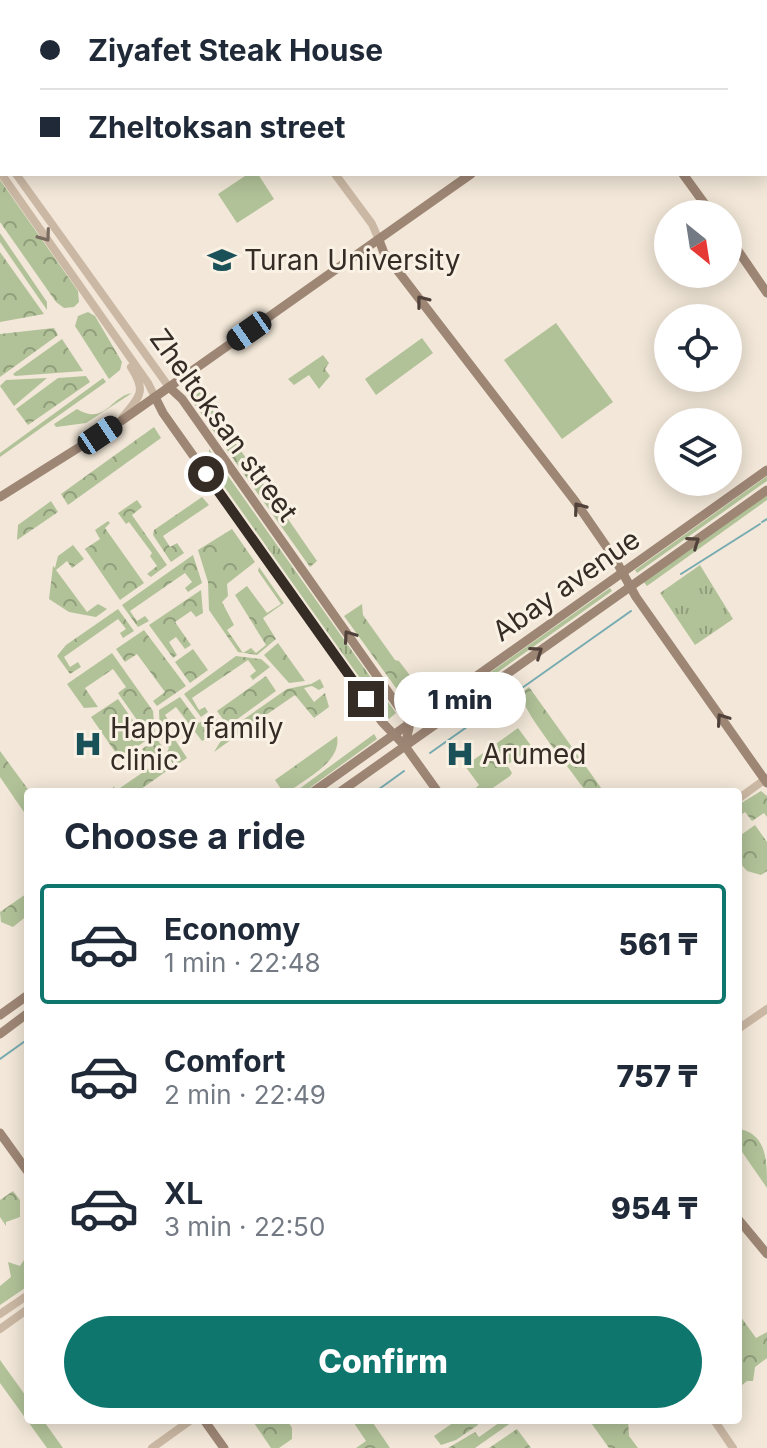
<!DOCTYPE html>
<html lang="en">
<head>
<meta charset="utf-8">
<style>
	body { margin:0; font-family:Inter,sans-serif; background:#f2f2f3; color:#1f2937; height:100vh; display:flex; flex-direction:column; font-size:30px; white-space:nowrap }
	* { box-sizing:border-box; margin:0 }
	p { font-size:26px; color:#747a83 }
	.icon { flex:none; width:44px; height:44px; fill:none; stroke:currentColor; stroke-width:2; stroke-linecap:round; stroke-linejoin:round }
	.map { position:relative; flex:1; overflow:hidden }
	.drawer { position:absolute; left:24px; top:788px; width:718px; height:636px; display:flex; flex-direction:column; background:#fff; border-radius:8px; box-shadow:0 4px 20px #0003 }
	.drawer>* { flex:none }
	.banner { position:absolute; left:0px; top:0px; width:768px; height:176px; box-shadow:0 4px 20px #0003; display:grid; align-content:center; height:176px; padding:0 40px; background:#fff }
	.needle { width:52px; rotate:150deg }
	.controls { position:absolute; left:654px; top:200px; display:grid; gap:16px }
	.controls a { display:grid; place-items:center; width:88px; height:88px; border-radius:50%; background:#fff; box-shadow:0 4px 20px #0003; font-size:40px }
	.end { position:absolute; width:36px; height:36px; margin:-18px; border:10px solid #362c26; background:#fff; box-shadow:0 0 0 4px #fff }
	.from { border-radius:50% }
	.bubble { position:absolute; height:56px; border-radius:28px; background:#fff; box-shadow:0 4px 20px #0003; font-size:26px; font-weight:800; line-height:56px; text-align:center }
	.car { position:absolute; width:24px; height:48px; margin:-24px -12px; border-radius:10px; box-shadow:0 0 6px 2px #0007; background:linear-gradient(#222 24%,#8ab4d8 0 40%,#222 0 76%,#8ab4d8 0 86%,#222 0) }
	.banner b { display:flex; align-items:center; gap:28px; height:76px; font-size:30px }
	.banner b+b { border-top:2px solid #e0e1e3 }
	.banner i { width:20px; height:20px; background:#1f2937 }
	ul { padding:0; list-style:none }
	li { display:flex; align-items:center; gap:24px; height:120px; margin:0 16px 12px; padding:0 24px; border:4px solid transparent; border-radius:8px }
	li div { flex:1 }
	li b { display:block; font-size:30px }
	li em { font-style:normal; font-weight:800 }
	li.on { border-color:#0f766e }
	li>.icon { width:72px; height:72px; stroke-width:1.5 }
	h2 { padding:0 40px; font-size:36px; line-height:96px }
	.cta { display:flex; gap:16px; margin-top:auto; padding:16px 40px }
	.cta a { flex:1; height:92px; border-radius:48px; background:#0f766e; color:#fff; font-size:32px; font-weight:800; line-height:92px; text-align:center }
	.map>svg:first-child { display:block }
	.grass { fill:#b1c298 }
	.forest { fill:url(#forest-crowns) }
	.park { fill:url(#park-tufts) }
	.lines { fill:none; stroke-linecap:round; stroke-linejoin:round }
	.stream { stroke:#76abb1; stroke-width:2 }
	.tertiary { stroke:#cbb8a4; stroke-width:8 }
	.secondary { stroke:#9e8675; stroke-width:9 }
	.oneway { stroke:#796b5f }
	.oneway2 { stroke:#50423a }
	.route { stroke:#362c26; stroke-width:10 }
	.labels { text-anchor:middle; stroke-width:6; stroke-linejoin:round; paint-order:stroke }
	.poi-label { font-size:28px; fill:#362c26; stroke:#faf1e5; text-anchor:start }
	.street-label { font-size:28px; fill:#362c26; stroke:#faf1e5 }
</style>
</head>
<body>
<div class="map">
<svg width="767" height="1448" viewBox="0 0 767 1448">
	<defs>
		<pattern id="forest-crowns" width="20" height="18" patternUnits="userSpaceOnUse" patternTransform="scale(2)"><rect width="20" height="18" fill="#b1c298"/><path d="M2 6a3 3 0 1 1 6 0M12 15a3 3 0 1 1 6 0" fill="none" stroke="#919e7c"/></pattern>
		<pattern id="park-tufts" width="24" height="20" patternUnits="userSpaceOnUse" patternTransform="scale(2)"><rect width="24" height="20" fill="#b1c298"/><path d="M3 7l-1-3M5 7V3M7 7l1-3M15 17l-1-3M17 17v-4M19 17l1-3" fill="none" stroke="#919e7c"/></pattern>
	</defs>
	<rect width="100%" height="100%" fill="#f2e7d8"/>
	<!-- grass -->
	<g class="grass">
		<path d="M248,174H258L274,199L237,223L218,194Z"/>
		<path d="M0,233L47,302V310L0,242Z"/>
		<path d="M556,323L613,402L562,439L504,360Z"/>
		<path d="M422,338L433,353L376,395L365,379Z"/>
		<path d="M47,378L14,406L0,386L6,380Z"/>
		<path d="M103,378L106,382L0,457V453Z"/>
		<path d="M132,393L86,423L56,427L54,424L77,409C105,426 110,397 132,393Z"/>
		<path d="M767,476V481L637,573L635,570Z"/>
		<path d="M767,490V500L647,586L641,579Z"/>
		<path d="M610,588L612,591L426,723L424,719Z"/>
		<path d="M374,734L377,739L304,792H295Z"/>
		<path d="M28,1254V1286L0,1305V1286L11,1277L8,1262L20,1266Z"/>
		<path d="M0,1360L28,1399V1420H43L63,1448H47L0,1383Z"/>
	</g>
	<!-- forest -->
	<g class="forest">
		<path d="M0,180L78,291L79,302L74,307L64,308L56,302L0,222Z"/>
		<path d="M0,252L44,314L0,322Z"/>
		<path d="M88,312L95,316L122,362L120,370L109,379L75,326L78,316Z"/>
		<path d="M54,328L58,335L0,377V334Z"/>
		<path d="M62,339L83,371L15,376L13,374Z"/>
		<path d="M323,355L329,363L325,369L330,376L319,389L309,375L294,385L288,379Z"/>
		<path d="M86,376L90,382L28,425L16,409L58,378Z"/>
		<path d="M199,390L317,561L310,567L190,398Z"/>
		<path d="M154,427L161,438L68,505L61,494Z"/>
		<path d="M202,497L209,505L163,536L170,547L177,543L184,553L171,562L153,535L154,530Z"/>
		<path d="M137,500L142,507L132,515L167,565L151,577L147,574L157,566L150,556L152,553L129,522L126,524L118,513Z"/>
		<path d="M51,501L58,512L17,540L18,525Z"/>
		<path d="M108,521L110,523L105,528L144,583L120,600L85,549L100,539L95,530Z"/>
		<path d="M232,529L255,562L227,584L228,596L222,602L234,625L227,630L243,653L251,648L256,653L266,645L235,595L247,586L267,613L281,604L258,571L259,567L284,603L263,618L276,639L257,655L238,652L209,610L208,582L198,550Z"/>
		<path d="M73,545L84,559L72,568L67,561L56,570L87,612L98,604L107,609L96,617L69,612L49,599L53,566L55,568L58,556Z"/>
		<path d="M193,555L202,583L188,592L185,588L192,582L185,573L130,611L137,621L145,616L149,621L138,627L122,605Z"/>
		<path d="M201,590L203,613L196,617L191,611L175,622L191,645L185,649L176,637L169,642L177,655L173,658L149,625Z"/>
		<path d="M362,604L363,615L395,660L399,661L415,682L413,702L409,706L344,616Z"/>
		<path d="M118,609L134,631L123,638L120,633L126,629L118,619L64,657L70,667L78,662L81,667L70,674L57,656L66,645Z"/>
		<path d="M144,630L186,686L157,706L153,701L165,692L137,654L125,662L116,649Z"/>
		<path d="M278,643L305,681L289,683L264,655Z"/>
		<path d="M193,649L208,670L190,683L175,662Z"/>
		<path d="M112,653L153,711L155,734L120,759L91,717L118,699L141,732L144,730L118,693L126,687L113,669L85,688L98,707L84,708L67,684Z"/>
		<path d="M236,656L261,659L270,667L253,680L250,676L256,671L248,660L192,698L199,710L205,707L208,712L201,717L184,694Z"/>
		<path d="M266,676L276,691L228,726L217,711Z"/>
		<path d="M320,679L324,687L319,690L312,686L304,688L314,702L325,693L329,707L314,718L295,695L250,726L247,723L244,725L246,729L214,752L227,731L287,689L311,684Z"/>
		<path d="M529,687L604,792H586C569,767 528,719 520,694Z"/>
		<path d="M180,697L199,723L212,714L224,729L202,741L176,707L165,715L170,723L166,726L187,758L175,766L166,754L169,748L160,735L159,710Z"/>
		<path d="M518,728L532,747L507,765L512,773L510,776L487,792H471L479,785L465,766Z"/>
		<path d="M337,736C342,762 305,779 288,792H283L275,780Z"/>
		<path d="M157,739L164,749L159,758L168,770L137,792H113V786L117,790L158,762L153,753L147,756L142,749Z"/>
		<path d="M0,751L30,792L28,818L0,777Z"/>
		<path d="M761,791L767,796V817L764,813L752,821L745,812L738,817V805Z"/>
		<path d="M755,825L767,842V871L761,875L747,871L738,861V837Z"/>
		<path d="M26,894L28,915L13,927L1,922L0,912Z"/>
		<path d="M740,1129C767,1135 767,1161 767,1188L738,1146V1130Z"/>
		<path d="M13,1191L20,1200V1217L6,1222V1226L0,1217V1200Z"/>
		<path d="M738,1313L756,1338L767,1332V1358L755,1367L753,1381H747L741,1386L738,1382Z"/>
		<path d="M257,1420H287L292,1428V1439L279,1448H271L254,1423Z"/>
		<path d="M352,1420H371L390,1448H356L366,1441Z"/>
		<path d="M457,1420H475L478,1425L456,1440L441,1445L434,1436Z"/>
		<path d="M503,1420H515L475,1448H448L475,1432L479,1437Z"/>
		<path d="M589,1420H628L629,1436L638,1448H609Z"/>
		<path d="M517,1429L531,1448H489Z"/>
	</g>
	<!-- park -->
	<g class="park">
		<path d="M209,449L396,713L389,719L201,454L209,457Z"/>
		<path d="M700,565L733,619L695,645L660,593Z"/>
	</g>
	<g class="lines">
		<!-- stream -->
		<g class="stream">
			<path d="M762,522L767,519"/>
			<path d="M681,574L760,524"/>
			<path d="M430,753L631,611"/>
			<path d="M375,792L404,771"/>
			<path d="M0,1059L28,1039"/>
		</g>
		<!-- tertiary -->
		<g class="tertiary">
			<path d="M190,0L191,2"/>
			<path d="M78,2V0"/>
			<path d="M0,126L2,125"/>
			<path d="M0,140L2,136"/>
			<path d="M0,148L2,152"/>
			<path d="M0,172L148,383L155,397"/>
			<path d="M16,174L169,387"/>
			<path d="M335,174L372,224L379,240"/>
			<path d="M123,417C140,396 147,392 131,367"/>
			<path d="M738,799L767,778"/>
			<path d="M738,1029L767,1009"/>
			<path d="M0,1314L28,1295"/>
			<path d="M0,1329L28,1309"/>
			<path d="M714,1420L733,1448"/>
			<path d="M152,1448L191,1420"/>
		</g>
		<!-- secondary -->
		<g class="secondary">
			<path d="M467,0L469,2"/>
			<path d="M489,0L491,2"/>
			<path d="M715,2L718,0"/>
			<path d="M683,174L712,214"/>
			<path d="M728,236L767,293"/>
			<path d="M379,240L384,253L575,501L615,559L636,597L767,783"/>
			<path d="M169,387L182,399L410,723L405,746"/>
			<path d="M155,397L163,413L382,722L405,746L438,792"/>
			<path d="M0,497L121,421L471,174"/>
			<path d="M313,792L767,470"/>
			<path d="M340,792L767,490"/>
			<path d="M0,1015L28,995"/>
			<path d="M0,1034L28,1013"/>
			<path d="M0,1133L28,1172"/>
			<path d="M738,1219L767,1254"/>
			<path d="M204,1420L224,1448"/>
		</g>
	</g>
	<!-- one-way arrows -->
	<defs><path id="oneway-chevron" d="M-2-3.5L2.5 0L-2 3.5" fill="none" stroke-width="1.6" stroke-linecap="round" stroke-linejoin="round" transform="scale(2)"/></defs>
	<use class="oneway" href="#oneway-chevron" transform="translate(45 236) rotate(54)"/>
	<g class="oneway2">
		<use href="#oneway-chevron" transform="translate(422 301) rotate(-128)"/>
		<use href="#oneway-chevron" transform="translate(579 508) rotate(-126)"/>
		<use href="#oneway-chevron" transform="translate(694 542) rotate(-35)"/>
		<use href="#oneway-chevron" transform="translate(349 636) rotate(-125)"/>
		<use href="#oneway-chevron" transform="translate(537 652) rotate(-35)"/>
		<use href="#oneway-chevron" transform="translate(722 719) rotate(-125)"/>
	</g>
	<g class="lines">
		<!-- route -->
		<path class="route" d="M206,474L366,699"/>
	</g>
	<!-- icons -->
	<defs>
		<symbol id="university-bare" viewBox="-9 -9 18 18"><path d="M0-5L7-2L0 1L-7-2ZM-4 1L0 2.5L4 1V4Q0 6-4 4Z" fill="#1a5159" stroke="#faf1e5" stroke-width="2.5" paint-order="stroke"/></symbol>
		<symbol id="hospital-bare" viewBox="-9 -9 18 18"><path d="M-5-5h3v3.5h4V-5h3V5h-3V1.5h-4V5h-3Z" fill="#1a5159" stroke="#faf1e5" stroke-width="2.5" paint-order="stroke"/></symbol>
	</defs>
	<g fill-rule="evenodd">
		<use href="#university-bare" x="202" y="240" width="40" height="40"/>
		<use href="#hospital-bare" x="68" y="724" width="40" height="40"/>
		<use href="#hospital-bare" x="440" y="734" width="40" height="40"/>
	</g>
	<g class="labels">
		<!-- poi labels -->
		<g class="poi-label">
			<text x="244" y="270">Turan University</text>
			<text x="110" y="738">Happy family<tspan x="110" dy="32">clinic</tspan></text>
			<text x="482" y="764">Arumed</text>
		</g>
		<!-- street labels -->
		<g class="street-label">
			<text transform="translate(224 425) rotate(54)" y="10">Zheltoksan street</text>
			<text transform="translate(566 585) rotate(-35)" y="10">Abay avenue</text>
		</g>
	</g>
</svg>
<div class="controls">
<a><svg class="needle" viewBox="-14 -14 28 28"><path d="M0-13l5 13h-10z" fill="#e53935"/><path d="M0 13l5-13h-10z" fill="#747a83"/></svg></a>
<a><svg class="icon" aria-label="locate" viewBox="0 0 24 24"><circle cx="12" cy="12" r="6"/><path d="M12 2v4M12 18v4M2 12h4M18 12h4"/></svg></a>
<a><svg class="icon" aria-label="layers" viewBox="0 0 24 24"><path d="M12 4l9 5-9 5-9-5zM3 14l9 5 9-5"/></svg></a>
</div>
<i class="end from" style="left:206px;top:474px"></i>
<i class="end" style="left:366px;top:699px"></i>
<div class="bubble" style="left:394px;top:672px;width:132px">1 min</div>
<i class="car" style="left:249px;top:331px;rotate:235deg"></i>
<i class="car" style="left:100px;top:435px;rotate:56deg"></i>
<div class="banner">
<b><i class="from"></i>Ziyafet Steak House</b>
<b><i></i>Zheltoksan street</b>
</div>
<section class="drawer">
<h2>Choose a ride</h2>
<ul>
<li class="on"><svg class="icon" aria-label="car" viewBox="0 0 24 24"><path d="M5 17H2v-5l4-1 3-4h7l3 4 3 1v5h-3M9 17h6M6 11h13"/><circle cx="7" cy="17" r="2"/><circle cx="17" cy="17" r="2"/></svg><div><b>Economy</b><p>1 min · 22:48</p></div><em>561 ₸</em></li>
<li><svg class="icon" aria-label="car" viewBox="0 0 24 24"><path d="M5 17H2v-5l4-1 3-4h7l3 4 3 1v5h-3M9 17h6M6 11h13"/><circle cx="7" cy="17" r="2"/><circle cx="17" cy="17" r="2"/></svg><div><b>Comfort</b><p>2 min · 22:49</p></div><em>757 ₸</em></li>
<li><svg class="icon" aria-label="car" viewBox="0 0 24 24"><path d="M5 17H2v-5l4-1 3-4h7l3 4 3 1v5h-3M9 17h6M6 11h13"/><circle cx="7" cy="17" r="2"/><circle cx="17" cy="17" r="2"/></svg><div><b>XL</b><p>3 min · 22:50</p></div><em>954 ₸</em></li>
</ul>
<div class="cta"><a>Confirm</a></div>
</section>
</div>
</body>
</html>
